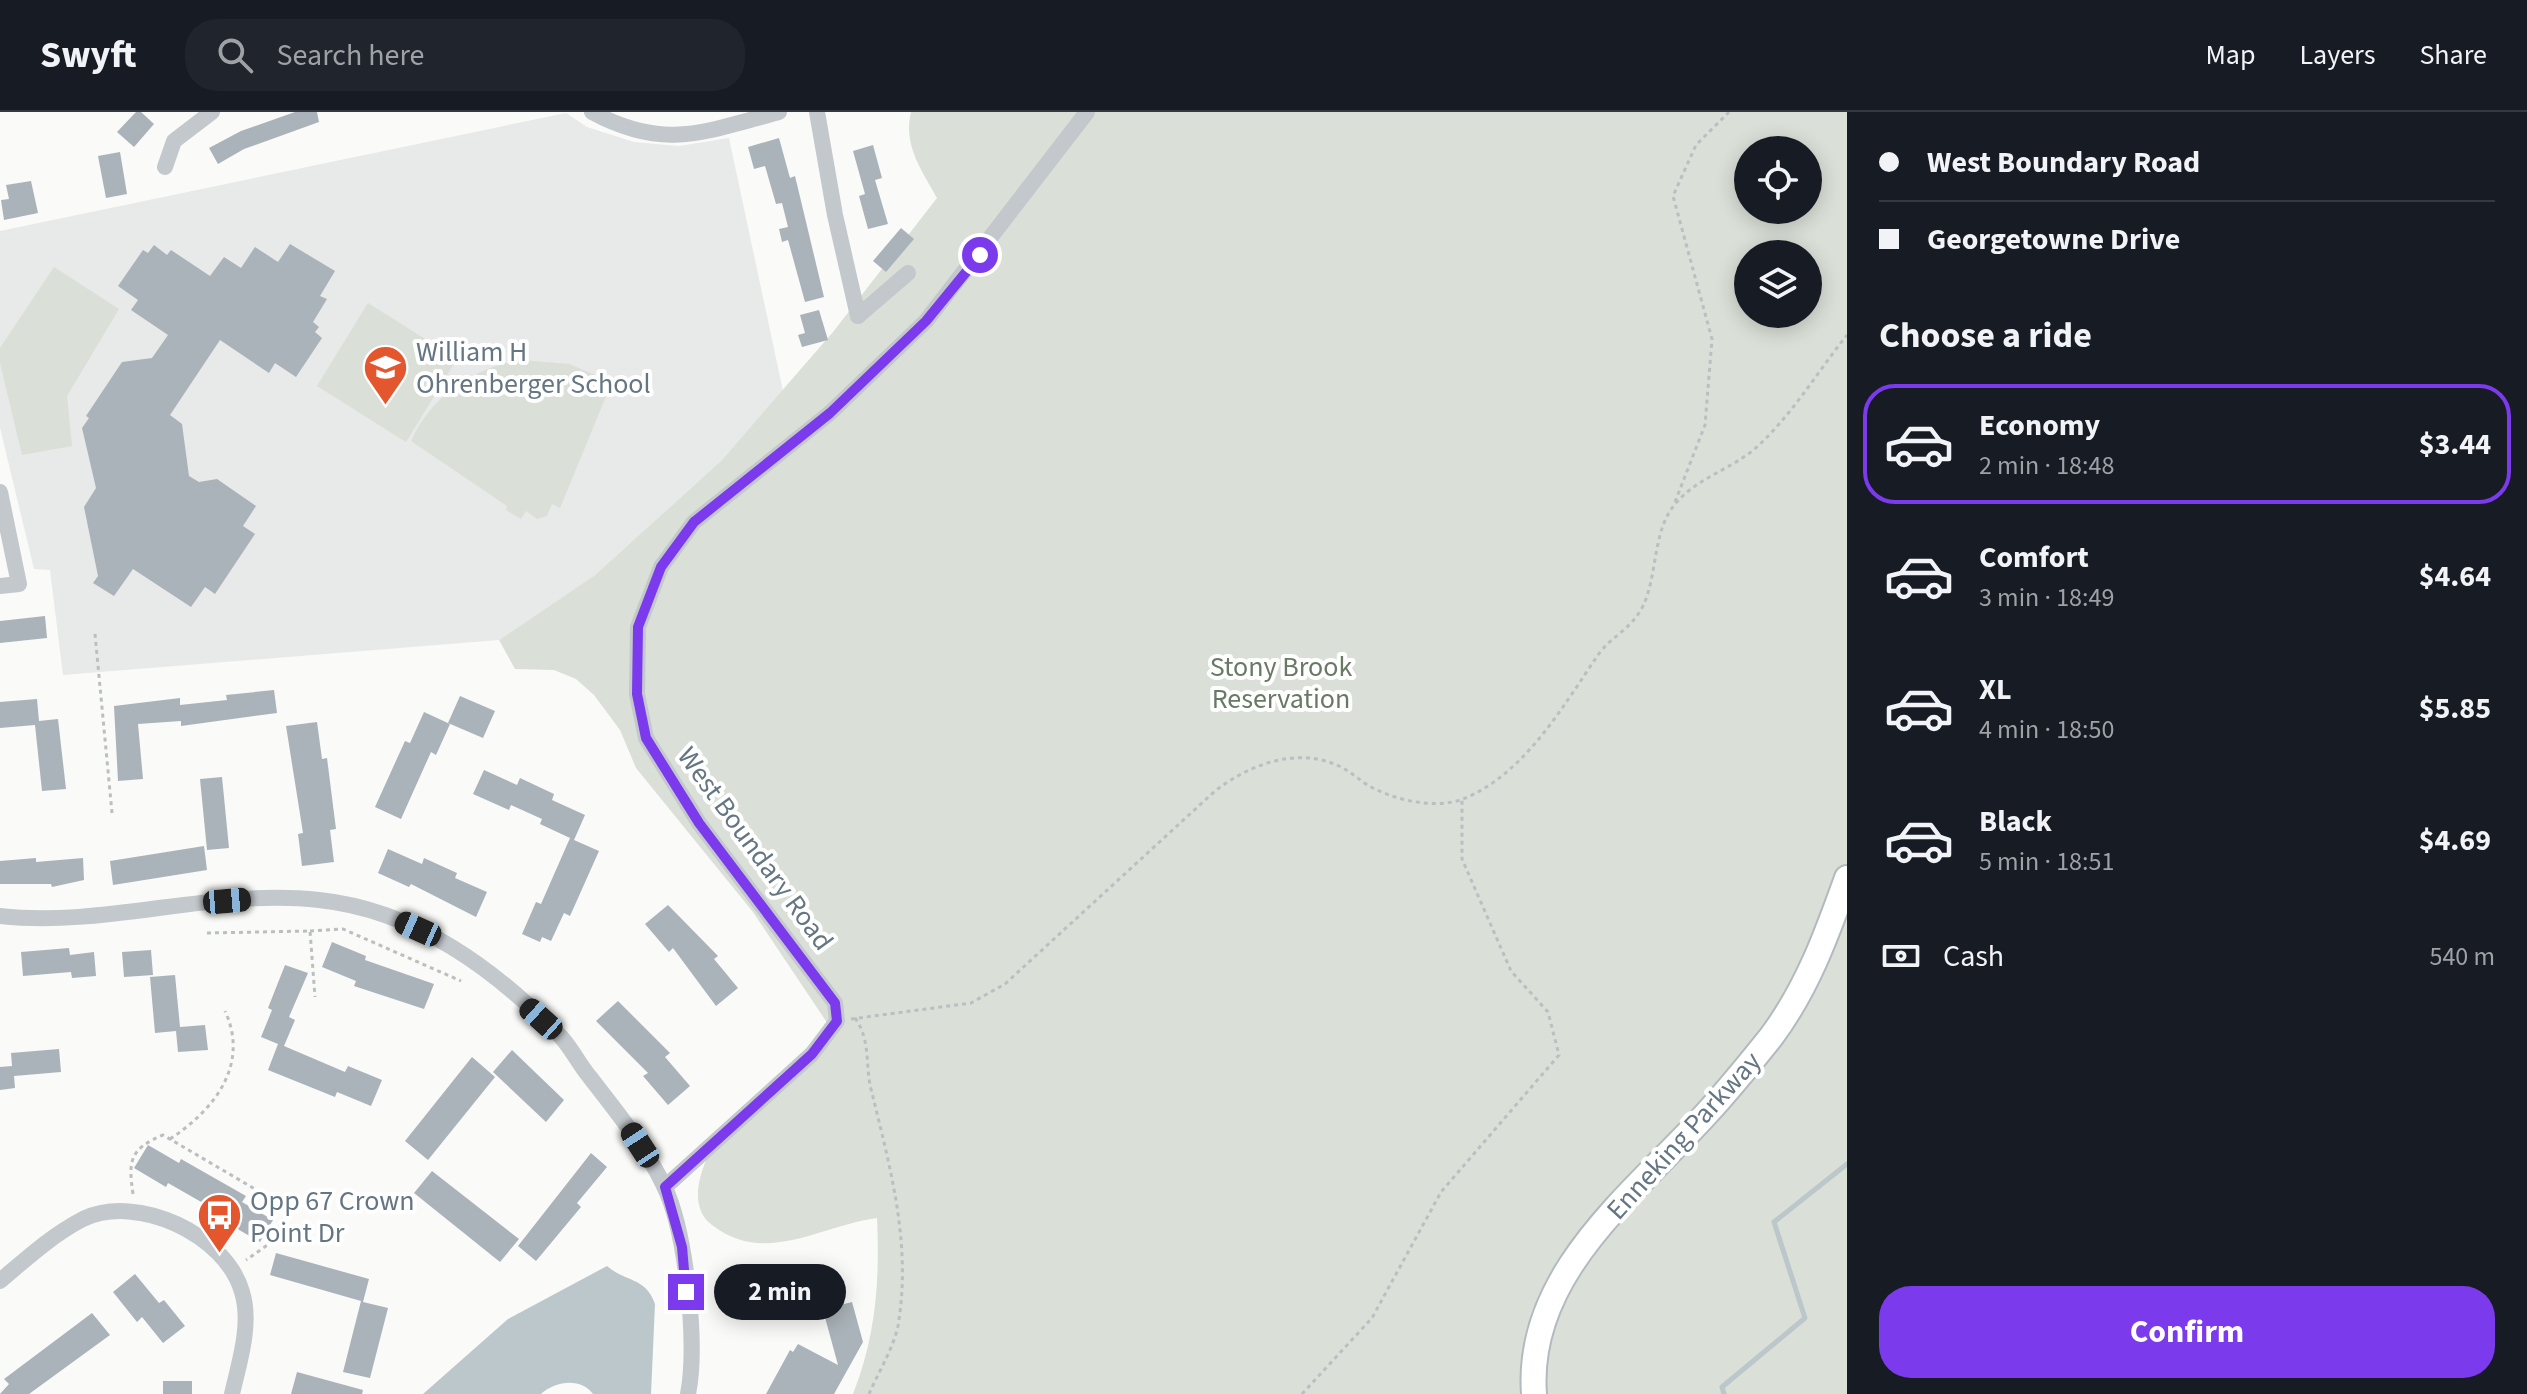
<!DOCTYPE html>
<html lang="en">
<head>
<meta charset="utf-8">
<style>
	body { margin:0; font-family:"Source Sans 3",sans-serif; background:#20242c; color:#f1f3f6; height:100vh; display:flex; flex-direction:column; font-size:30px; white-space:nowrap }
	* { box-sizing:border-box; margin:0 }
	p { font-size:26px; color:#9ea1a6 }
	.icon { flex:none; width:44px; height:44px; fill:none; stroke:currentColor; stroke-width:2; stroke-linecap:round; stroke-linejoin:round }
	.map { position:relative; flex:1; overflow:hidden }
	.details { display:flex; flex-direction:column; background:#171b24; width:680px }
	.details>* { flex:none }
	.guide { display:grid; align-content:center; height:176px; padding:0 32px; background:#171b24 }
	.fabs { position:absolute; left:1734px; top:24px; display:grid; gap:16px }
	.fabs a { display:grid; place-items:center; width:88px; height:88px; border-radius:50%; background:#171b24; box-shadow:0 4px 20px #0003; font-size:40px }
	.end { position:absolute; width:36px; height:36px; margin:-18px; border:10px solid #7c3aed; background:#fff; box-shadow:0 0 0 4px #fff }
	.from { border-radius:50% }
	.bubble { position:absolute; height:56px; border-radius:28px; background:#171b24; box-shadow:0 4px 20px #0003; font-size:26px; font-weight:700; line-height:56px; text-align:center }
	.car { position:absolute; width:24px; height:48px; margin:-24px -12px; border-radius:10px; box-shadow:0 0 6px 2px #0007; background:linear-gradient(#222 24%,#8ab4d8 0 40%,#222 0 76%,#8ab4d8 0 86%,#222 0) }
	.guide b { display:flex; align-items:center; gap:28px; height:76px; font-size:30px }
	.guide b+b { border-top:2px solid #363941 }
	.guide i { width:20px; height:20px; background:#f1f3f6 }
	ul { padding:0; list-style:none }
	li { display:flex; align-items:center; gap:24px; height:120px; margin:0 16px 12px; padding:0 16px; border:4px solid transparent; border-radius:32px }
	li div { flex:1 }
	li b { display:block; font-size:30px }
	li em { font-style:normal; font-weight:700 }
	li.on { border-color:#7c3aed }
	li>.icon { width:72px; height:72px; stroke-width:1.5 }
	h2 { padding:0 32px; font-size:36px; line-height:96px }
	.pay { display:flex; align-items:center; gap:20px; height:88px; padding:0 32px; font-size:30px }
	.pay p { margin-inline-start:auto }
	.action { display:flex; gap:16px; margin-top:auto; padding:16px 32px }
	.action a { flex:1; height:92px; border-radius:32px; background:#7c3aed; color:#fff; font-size:32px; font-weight:700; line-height:92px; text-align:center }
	header { display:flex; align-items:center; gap:48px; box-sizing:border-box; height:112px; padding:0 40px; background:#171b24; border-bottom:2px solid #363941 }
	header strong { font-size:38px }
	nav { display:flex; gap:44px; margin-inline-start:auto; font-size:28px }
	.search { width:560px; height:72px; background:#20242c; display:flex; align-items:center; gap:20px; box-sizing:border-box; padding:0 28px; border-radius:32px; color:#9ea1a6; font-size:30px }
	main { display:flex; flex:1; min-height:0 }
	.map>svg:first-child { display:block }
	.built { fill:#e8e9e9 }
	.green { fill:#dadfd7; fill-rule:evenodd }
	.water { fill:#bbc7cb }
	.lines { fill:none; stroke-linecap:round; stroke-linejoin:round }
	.stream { stroke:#bbc7cb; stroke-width:5 }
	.building { fill:#aab3b9 }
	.secondary-casing { stroke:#b3babf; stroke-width:28 }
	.path { stroke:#bbbfc2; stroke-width:3; stroke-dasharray:4 4; stroke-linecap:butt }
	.street { stroke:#c3c8cc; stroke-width:16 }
	.secondary { stroke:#fff; stroke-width:24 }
	.route { stroke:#7c3aed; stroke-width:10 }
	.labels { text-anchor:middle; stroke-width:8; stroke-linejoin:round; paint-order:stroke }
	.poi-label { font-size:28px; fill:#657683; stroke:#fff; text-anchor:start }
	.park-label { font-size:28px; fill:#687a64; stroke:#fff }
	.street-label { font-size:28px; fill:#657683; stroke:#fff }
</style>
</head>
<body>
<header>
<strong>Swyft</strong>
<div class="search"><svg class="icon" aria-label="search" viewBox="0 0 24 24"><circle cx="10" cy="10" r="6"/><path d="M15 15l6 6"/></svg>Search here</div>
<nav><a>Map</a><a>Layers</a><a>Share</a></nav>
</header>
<main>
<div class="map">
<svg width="1847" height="1282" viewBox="0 0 1847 1282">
	<rect width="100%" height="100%" fill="#fafaf8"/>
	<!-- built -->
	<path class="built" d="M566,1L587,15L634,30L679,34L729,26L783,279L722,348L595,463L499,528L63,563L50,458L34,457L0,316V119Z"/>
	<!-- green -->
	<g class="green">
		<path d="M911,0H1847V1282H853C876,1224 880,1168 877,1106C819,1114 765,1154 712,1113C690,1096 698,1066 708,1044L834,921L753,800L636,656L620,618L594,583L576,567L554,558L515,557L499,528L595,463L722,348L833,220L937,86C921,57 903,33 911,0ZM1748,38H1808V98H1748ZM1748,142H1808V202H1748Z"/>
		<path d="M54,155L119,197L67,284L72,334L22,343L0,251V236Z"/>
		<path d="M368,191L457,247L406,330L317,274Z"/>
		<path d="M519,248L569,252L612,270L560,396L552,392L547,404L537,407L526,399L521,407L506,398L507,394L411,329C431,285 471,257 519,248Z"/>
	</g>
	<!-- water -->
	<path class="water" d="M607,1154C625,1170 646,1165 655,1192L651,1282H593C581,1265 555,1269 541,1282H423L508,1207Z"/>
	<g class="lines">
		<!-- stream -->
		<path class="stream" d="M1724,1282L1722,1275L1805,1206L1774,1110L1847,1052"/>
	</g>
	<!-- building -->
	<g class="building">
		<path d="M136,0H141L154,12L134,35L117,20Z"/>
		<path d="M295,0H317L319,10L244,37L218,52L209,36L241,19Z"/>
		<path d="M779,26L790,66L795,64L824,185L805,190L788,128L782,130L779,117L788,115L782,91L776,92L765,54L754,57L748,35Z"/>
		<path d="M873,33L882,66L875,68L888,112L868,117L859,84L865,82L853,39Z"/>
		<path d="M120,40L127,82L106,86L98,44Z"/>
		<path d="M31,69L38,101L4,108L1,88L9,87L6,73Z"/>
		<path d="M901,116L914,127L886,160L873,149Z"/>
		<path d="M290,132L335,159L320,184L327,187L313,210L319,215L315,220L322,226L296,265L275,251L269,261L220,228L170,303L182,312L189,364L199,370L217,367L256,394L243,414L255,422L215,482L205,475L191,495L133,457L114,484L93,471L98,464L84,395L96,376L82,316L89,306L86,304L122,250L152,246L168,223L131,198L138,188L118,174L143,138L148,141L154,133L167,143L171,138L210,164L224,145L241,156L255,135L278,150Z"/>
		<path d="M819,198L828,228L802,235L798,223L805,221L800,203Z"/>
		<path d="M45,504L47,526L0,531V509Z"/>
		<path d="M274,578L277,601L181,614V609L138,612L143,667L118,669L114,594L180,586V593L227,588L226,583Z"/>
		<path d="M460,584L495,599L483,626L448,611Z"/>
		<path d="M37,587L39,609L58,607L66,677L42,679L35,613L0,616V590Z"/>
		<path d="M424,600L450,612L436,643L431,640L401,707L375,695L405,629L410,631Z"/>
		<path d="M317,610L322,647L327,646L336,717L330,718L334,750L302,754L298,722L303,721L286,614Z"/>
		<path d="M484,658L517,673L520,666L554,682L552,688L585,703L574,728L599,739L570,804L564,801L551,829L542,825L540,830L522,822L536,790L541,792L570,726L540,712L542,707L511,693L509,698L473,682Z"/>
		<path d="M222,665L229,736L207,738L200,667Z"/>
		<path d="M204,734L207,758L113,773L110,749Z"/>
		<path d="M388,737L422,752L424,746L457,761L455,766L487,780L476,805L411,772L409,775L378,761Z"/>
		<path d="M36,746V750L83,746L84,768L52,775L51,772H0V749Z"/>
		<path d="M668,793L718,844L714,847L738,876L716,894L673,836L669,840L645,812Z"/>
		<path d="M332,830L366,844L365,848L434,872L424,897L354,874L356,869L322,855Z"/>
		<path d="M69,836L70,843L94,840L96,864L72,866L71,860L23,864L21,840Z"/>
		<path d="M151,838L153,863L124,865L122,840Z"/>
		<path d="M285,853L308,861L289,905L295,908L284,934L345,960L348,954L382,968L371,994L337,980L335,985L268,958L278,932L261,925L272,898L268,896Z"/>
		<path d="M175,863L180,915L205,913L208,938L178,940L176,919L155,921L150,865Z"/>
		<path d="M618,889L670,941L665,945L690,974L668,993L643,964L648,961L596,909Z"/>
		<path d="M59,937L61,960L14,964L15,976L0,978V955L12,954L11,941Z"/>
		<path d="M512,938L564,988L546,1010L493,960Z"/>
		<path d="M472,945L495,965L428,1048L405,1029Z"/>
		<path d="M148,1033L179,1051L181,1047L246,1084L242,1090L273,1108L260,1130L229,1112L231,1107L168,1071L166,1075L134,1056Z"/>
		<path d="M591,1041L607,1055L577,1091L581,1095L536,1149L518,1134Z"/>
		<path d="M432,1059L519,1127L500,1150L414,1081Z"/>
		<path d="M276,1141L369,1167L363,1190L388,1196L370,1266L343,1260L361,1189L270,1163Z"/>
		<path d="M135,1162L159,1191L164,1188L185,1214L163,1231L142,1205L137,1210L113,1180Z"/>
		<path d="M839,1167L844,1192L852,1190L863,1230L834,1282H766L790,1238L793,1240L798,1232L838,1253L823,1198L828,1196L823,1170Z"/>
		<path d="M92,1201L110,1223L29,1282H0L9,1272L4,1267Z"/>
		<path d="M297,1260L363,1278L362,1282H291Z"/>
		<rect x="163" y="1269" width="29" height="13"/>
	</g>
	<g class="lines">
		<defs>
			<path id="secondary" d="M1534,1282C1525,1161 1636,1080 1708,1000C1730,976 1751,950 1771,925C1807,877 1827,822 1847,766"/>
		</defs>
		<!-- secondary casing -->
		<use href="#secondary" class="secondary-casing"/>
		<!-- path -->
		<g class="path">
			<path d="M1675,390L1705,313L1712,227L1673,84L1696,33L1729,0"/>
			<path d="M95,522L112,701"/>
			<path d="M310,819L343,817L461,869"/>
			<path d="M207,821L310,819L315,885"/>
			<path d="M855,906C871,928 865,953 871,977C890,1055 912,1132 898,1214C893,1237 878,1261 869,1282"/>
			<path d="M851,907L971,891L1005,872L1215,679C1249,653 1296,634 1339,654C1352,660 1362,671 1375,677C1399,689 1437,697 1463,687C1525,662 1563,594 1598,543C1611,524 1630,519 1643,494C1658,463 1652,418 1676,391C1699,364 1736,356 1760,332C1793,301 1819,258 1847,223"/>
			<path d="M170,1027C214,998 250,953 225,899"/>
			<path d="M133,1082C128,1048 130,1037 163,1023L289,1097L269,1132L246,1148"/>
			<path d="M1302,1282L1372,1206L1441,1080L1559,943L1548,900L1511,859L1462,747V687"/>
		</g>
		<!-- street -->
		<g class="street">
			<path d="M592,0C664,39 704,20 779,0"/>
			<path d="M817,0L835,103L858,204"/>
			<path d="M165,55L174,29L212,0"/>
			<path d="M858,204L908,161"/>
			<path d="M0,380L19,472L0,474"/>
			<path d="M0,804C105,816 213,776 319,788C415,798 495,857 561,925C572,937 579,952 589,964C616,999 645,1034 664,1074C686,1119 698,1233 688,1282"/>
			<path d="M665,1075L812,942L837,909L835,891L699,711L646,626L637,582L638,515L661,455L694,410L830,301L926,209L1087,0"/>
			<path d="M0,1169C26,1147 52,1123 83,1107C138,1081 226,1123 242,1180C252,1212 239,1251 232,1282"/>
		</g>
		<!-- secondary -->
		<use href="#secondary" class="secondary"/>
	</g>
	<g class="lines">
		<!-- route -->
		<path class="route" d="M686,1180L682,1135L665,1075L812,942L837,909L835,891L699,711L646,626L637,582L638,515L661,455L694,410L830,301L926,209L980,143"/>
	</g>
	<!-- icons -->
	<defs>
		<symbol id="school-pin" viewBox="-11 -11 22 30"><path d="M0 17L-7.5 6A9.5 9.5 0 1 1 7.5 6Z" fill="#e4572e" stroke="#fff"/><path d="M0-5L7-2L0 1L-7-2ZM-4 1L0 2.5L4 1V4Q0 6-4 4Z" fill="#fff"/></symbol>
		<symbol id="bus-pin" viewBox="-11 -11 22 30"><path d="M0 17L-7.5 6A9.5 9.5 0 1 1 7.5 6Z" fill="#e4572e" stroke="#fff"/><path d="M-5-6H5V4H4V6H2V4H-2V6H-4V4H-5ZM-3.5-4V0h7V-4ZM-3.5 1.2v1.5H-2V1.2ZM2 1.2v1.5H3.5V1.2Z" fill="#fff"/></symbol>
	</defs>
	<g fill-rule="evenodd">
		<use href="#school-pin" x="360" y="230" width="51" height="69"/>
		<use href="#bus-pin" x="194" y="1078" width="51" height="69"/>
	</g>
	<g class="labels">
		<!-- poi labels -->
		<g class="poi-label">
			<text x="416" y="249">William H<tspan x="416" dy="32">Ohrenberger School</tspan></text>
			<text x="250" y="1098">Opp 67 Crown<tspan x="250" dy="32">Point Dr</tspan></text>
		</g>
		<!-- park labels -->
		<g class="park-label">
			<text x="1281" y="564">Stony Brook<tspan x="1281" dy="32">Reservation</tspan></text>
		</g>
		<!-- street labels -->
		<g class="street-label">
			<text transform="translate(756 736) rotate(54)" y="10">West Boundary Road</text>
			<text transform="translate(1683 1023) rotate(-48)" y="10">Enneking Parkway</text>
		</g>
	</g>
</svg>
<div class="fabs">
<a><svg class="icon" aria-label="locate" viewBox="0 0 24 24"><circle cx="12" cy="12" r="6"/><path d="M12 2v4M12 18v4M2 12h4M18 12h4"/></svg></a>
<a><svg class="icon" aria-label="layers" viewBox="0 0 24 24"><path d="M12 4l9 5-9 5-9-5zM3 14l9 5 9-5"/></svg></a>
</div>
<i class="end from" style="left:980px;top:143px"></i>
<i class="end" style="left:686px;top:1180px"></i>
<div class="bubble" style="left:714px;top:1152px;width:132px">2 min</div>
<i class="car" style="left:227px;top:789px;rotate:85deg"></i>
<i class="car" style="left:418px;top:817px;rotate:294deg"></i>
<i class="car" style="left:541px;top:907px;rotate:312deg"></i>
<i class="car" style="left:640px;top:1033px;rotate:327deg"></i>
</div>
<section class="details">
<div class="guide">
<b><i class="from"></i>West Boundary Road</b>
<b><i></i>Georgetowne Drive</b>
</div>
<h2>Choose a ride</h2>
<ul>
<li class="on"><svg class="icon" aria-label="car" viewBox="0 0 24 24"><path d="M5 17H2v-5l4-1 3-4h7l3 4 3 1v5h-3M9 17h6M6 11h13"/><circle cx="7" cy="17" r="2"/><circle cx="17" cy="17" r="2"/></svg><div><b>Economy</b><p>2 min · 18:48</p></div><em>$3.44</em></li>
<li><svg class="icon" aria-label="car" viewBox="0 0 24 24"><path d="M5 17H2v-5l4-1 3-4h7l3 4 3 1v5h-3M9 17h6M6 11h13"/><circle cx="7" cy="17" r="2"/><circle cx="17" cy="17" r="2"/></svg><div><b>Comfort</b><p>3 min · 18:49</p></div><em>$4.64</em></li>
<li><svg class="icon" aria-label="car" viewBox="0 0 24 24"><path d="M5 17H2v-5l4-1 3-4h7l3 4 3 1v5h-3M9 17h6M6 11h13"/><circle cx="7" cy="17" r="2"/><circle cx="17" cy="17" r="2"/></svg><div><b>XL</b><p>4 min · 18:50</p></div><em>$5.85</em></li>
<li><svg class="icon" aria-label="car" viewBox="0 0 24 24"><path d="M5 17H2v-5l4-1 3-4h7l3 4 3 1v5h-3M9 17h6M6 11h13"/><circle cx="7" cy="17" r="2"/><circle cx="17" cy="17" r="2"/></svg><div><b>Black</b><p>5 min · 18:51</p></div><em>$4.69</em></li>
</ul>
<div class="pay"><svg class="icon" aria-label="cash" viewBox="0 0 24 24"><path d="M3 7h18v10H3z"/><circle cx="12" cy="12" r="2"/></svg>Cash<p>540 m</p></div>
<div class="action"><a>Confirm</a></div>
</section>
</main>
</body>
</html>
